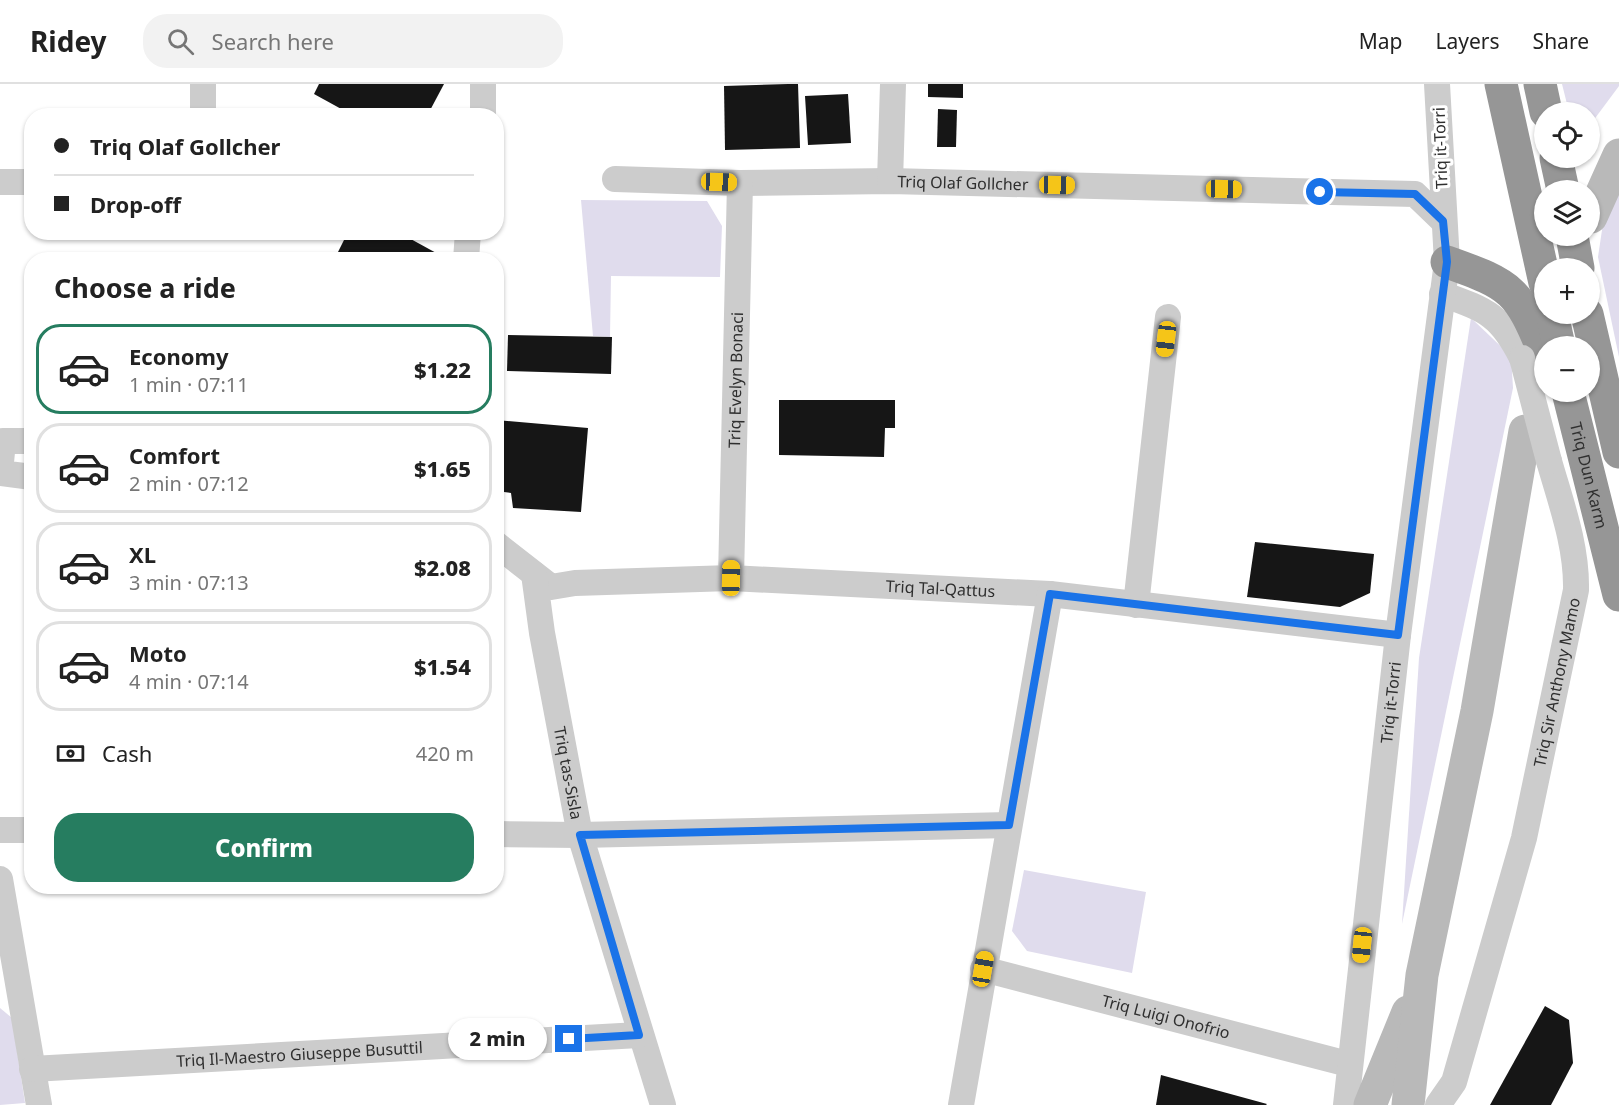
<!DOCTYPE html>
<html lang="en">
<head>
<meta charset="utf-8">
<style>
	body { margin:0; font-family:"Noto Sans",sans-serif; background:#f2f2f2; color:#222; height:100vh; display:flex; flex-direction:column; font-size:22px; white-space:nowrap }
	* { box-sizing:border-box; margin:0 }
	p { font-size:20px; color:#767676 }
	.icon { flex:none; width:33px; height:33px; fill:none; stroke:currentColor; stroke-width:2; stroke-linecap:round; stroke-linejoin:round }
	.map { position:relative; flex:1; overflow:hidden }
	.sheet { position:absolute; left:24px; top:168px; width:480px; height:642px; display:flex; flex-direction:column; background:#fff; border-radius:24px; box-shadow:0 2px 4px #0004 }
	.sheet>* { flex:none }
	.guide { position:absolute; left:24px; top:24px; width:480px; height:132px; border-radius:24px; box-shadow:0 2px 4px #0004; display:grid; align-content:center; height:132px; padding:0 30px; background:#fff }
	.fabs { position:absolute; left:1534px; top:18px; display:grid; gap:12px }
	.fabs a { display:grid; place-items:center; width:66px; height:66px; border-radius:50%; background:#fff; box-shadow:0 2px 4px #0004; font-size:30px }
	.end { position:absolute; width:27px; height:27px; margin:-14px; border:8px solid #1a73e8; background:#fff; box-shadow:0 0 0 3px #fff }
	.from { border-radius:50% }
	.bubble { position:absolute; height:42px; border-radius:21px; background:#fff; box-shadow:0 2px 4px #0004; font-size:20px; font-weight:800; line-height:42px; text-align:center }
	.car { position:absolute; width:18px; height:36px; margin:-18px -9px; border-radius:8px; box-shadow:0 0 4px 2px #0007; background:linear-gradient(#f5c518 24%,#345 0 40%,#f5c518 0 76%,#345 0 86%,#f5c518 0) }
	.guide b { display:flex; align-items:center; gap:21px; height:57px; font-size:22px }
	.guide b+b { border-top:2px solid #e0e0e0 }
	.guide i { width:15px; height:15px; background:#222 }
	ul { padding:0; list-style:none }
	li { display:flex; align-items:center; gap:18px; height:90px; margin:0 12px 9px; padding:0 18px; border:3px solid #e0e0e0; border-radius:24px }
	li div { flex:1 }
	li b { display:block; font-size:22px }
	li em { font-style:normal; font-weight:800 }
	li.selected { border-color:#267d60 }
	li>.icon { width:54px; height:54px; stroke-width:1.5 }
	h2 { padding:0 30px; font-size:27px; line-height:72px }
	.pay { display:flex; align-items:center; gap:15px; height:66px; padding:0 30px; font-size:22px }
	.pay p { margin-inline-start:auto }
	.action { display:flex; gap:12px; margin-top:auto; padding:12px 30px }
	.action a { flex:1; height:69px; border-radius:24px; background:#267d60; color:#fff; font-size:24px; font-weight:800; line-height:69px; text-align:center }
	header { display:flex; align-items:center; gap:36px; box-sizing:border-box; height:84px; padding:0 30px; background:#fff; border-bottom:2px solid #e0e0e0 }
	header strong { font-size:28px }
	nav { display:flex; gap:33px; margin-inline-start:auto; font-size:21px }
	.search { width:420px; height:54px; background:#f2f2f2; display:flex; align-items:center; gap:15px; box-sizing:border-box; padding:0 21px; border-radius:24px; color:#767676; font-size:22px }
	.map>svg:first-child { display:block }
	.green { fill:#e0dced }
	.building { fill:#161616 }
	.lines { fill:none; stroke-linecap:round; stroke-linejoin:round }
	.street { stroke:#ccc; stroke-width:26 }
	.secondary { stroke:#b9b9b9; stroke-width:33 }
	.highway { stroke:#969696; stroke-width:33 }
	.street-bridge { stroke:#ccc; stroke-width:26 }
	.highway-bridge { stroke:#969696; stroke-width:33 }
	.route { stroke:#1a73e8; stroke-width:8 }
	.labels { text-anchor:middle; stroke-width:6; stroke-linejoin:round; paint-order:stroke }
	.street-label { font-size:16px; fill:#2f2f2f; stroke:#fff }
</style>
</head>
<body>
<header>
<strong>Ridey</strong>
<div class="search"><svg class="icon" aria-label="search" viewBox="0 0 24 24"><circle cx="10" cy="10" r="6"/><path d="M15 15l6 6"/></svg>Search here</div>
<nav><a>Map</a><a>Layers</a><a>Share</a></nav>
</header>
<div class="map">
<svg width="1619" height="1021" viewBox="0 0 1619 1021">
	<rect width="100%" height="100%" fill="#fff"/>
	<!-- green -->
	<g class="green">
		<path d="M1562,0H1619V2L1590,41V28H1569Z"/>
		<path d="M1619,89V273L1598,173L1608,106Z"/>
		<path d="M581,116L707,117L722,142L720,193L611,192L610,253L593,252Z"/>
		<path d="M1471,234L1511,272L1513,304L1402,840L1419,574Z"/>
		<path d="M1024,786L1146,808L1132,889L1027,867L1012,847Z"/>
		<path d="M0,924L12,934L25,1019L0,1021Z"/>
	</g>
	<!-- building -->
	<g class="building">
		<path d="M319,0H444L427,32H354L314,10Z"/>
		<path d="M788,0H798L800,64L725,66L724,2Z"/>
		<path d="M928,0H963V14L928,13Z"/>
		<path d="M848,10L851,59L808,61L805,12Z"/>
		<path d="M938,25L957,26L956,63H937Z"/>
		<path d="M348,148H398L449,176H334Z"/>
		<path d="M508,251L612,253L611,290L507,287Z"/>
		<path d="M779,316H895V344H885L884,373L779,371Z"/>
		<path d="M496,336L588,344L581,428L513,424L511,409L496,407Z"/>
		<path d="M1255,458L1374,470L1370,509L1340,523L1247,513Z"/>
		<path d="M1545,922L1569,936L1573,979L1551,1021H1490Z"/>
		<path d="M1161,991L1267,1020L1266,1021H1156Z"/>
	</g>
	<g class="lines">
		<!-- street -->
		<g class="street">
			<path d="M203,32V0"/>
			<path d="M483,32V0"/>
			<path id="s1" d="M615,95L740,99L890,97L1415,110L1443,137"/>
			<path d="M890,97L893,0"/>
			<path d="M0,98H32"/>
			<path d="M466,176L468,148"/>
			<path d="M1442,210C1486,226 1500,230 1522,274"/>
			<path d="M32,357H3L0,389L32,393"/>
			<path id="s2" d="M496,460L551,503L575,499L731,494L1050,510L1398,551"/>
			<path id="s3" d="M534,490L542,549L580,751L663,1021"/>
			<path id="s4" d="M731,494L740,99"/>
			<path d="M1136,521L1168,233"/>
			<path d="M0,746H32"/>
			<path d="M496,750L580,751L1009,741"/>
			<path d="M0,795L39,1021"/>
			<path id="s5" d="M983,885L1348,980"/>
			<path id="s6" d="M32,985L639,951"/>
			<path d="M961,1021L1050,510"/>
			<path id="s7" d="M1346,1021L1398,551L1447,178L1437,0"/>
			<path id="s8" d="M1438,1021L1454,998L1524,754L1576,506C1577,462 1561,419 1549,377"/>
		</g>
		<!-- secondary -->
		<g class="secondary">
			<path d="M1591,133L1619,71"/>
			<path d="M1370,1021L1408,928"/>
			<path d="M1408,1021L1422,891L1477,627L1525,347"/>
		</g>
		<!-- highway -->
		<g class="highway">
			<path d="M1501,0L1545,199"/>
			<path d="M1540,0L1546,28"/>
			<path d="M1556,74L1563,106"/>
			<path d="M1447,178C1512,201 1519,206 1545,271"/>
			<path d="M1587,230L1619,368"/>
			<path id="s9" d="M1568,308L1619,511"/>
		</g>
		<!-- street-bridge -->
		<path class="street-bridge" d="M1522,274L1549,377"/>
		<!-- highway-bridge -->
		<g class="highway-bridge">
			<path d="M1572,152L1578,184"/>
			<path d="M1552,230L1559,262"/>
		</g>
	</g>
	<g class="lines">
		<!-- route -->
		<path class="route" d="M569,955L639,951L580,751L1009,741L1050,510L1398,551L1447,178L1443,137L1415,110L1320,108"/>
	</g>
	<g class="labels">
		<!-- street labels -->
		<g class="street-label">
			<text transform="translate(1440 64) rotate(-92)" y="6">Triq it-Torri</text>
			<text dy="6" stroke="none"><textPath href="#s1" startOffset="348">Triq Olaf Gollcher</textPath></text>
			<text dy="6" stroke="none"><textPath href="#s4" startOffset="198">Triq Evelyn Bonaci</textPath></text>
			<text dy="6" stroke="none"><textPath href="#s9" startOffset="86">Triq Dun Karm</textPath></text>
			<text dy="6" stroke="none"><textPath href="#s2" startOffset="460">Triq Tal-Qattus</textPath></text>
			<text dy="6" stroke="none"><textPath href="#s8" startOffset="441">Triq Sir Anthony Mamo</textPath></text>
			<text dy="6" stroke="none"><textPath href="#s7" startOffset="405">Triq it-Torri</textPath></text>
			<text dy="6" stroke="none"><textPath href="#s3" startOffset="202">Triq tas-Sisla</textPath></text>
			<text dy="6" stroke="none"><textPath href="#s5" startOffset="189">Triq Luigi Onofrio</textPath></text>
			<text dy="6" stroke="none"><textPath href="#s6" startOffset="268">Triq Il-Maestro Giuseppe Busuttil</textPath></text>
		</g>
	</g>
</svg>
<div class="fabs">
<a><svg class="icon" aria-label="locate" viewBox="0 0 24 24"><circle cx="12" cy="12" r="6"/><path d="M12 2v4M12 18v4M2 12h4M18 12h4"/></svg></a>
<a><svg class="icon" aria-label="layers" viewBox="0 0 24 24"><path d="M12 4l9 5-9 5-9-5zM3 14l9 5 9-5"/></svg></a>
<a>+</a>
<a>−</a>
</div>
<i class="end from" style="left:1320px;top:108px"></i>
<i class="end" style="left:569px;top:955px"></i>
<div class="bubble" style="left:448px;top:934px;width:99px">2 min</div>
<i class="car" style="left:719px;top:98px;rotate:92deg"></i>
<i class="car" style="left:1057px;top:101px;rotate:91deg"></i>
<i class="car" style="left:1224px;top:105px;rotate:91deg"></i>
<i class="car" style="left:1166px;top:255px;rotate:187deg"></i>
<i class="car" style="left:731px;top:494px;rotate:1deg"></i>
<i class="car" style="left:1362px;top:861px;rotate:186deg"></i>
<i class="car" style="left:983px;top:885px;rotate:10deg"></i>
<div class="guide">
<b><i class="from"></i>Triq Olaf Gollcher</b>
<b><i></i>Drop-off</b>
</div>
<section class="sheet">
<h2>Choose a ride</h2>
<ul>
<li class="selected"><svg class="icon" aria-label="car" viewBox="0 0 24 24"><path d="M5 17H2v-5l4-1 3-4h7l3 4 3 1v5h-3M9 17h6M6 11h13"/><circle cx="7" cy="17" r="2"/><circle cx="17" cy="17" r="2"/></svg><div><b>Economy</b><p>1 min · 07:11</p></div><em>$1.22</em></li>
<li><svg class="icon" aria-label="car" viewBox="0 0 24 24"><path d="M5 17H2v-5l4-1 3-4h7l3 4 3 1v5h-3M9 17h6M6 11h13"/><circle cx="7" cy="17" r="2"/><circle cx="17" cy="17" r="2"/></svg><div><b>Comfort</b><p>2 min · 07:12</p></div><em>$1.65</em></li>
<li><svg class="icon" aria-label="car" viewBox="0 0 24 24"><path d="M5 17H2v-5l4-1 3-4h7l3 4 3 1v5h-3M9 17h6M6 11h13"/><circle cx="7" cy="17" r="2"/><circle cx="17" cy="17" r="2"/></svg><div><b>XL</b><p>3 min · 07:13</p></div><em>$2.08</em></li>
<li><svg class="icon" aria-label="car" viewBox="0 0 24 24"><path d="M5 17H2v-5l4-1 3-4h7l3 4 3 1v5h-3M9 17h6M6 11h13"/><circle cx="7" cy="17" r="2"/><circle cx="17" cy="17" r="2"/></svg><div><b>Moto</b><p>4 min · 07:14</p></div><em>$1.54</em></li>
</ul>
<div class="pay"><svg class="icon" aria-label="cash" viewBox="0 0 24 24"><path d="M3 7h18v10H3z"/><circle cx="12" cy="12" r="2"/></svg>Cash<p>420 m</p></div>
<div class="action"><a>Confirm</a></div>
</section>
</div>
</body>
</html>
